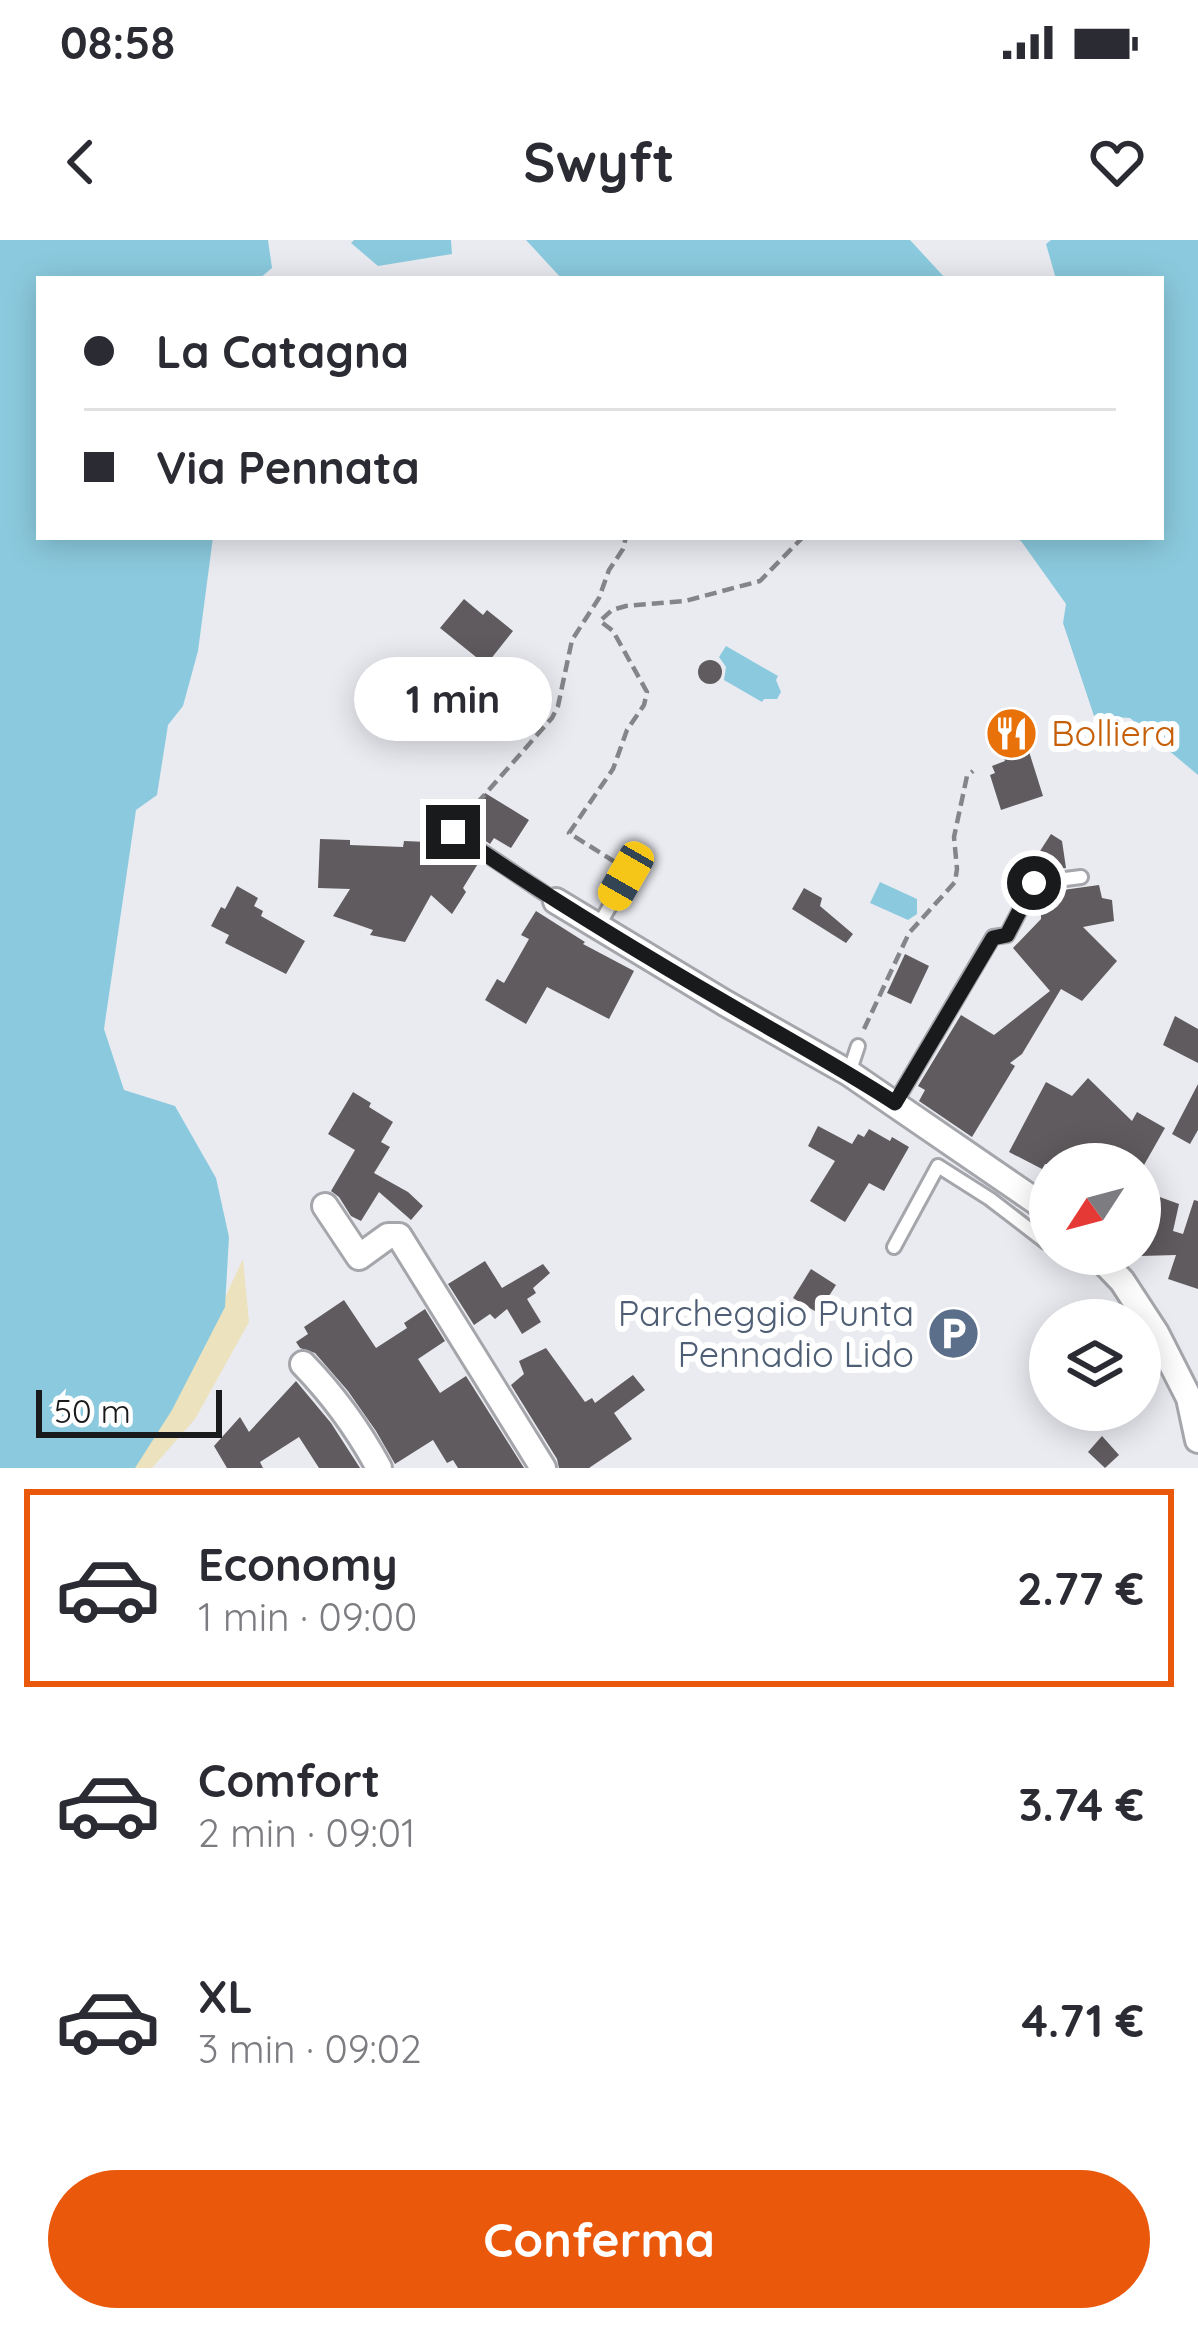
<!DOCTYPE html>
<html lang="it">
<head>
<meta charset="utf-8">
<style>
	body { margin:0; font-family:Quicksand,sans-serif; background:#f2f2f3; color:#2b2b33; height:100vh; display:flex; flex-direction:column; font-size:45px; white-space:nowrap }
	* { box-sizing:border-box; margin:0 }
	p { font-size:39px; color:#7c7c81 }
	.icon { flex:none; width:66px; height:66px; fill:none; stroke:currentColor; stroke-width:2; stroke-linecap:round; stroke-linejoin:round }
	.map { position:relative; height:1228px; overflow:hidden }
	.sheet { display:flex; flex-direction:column; background:#fff; flex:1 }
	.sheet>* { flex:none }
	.hud { position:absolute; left:36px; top:36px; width:1128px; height:264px; border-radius:0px; box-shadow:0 6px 30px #0003; display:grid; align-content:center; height:264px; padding:0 48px; background:#fff }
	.needle { width:78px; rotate:234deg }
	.controls { position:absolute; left:1029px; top:903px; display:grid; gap:24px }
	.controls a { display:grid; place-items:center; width:132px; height:132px; border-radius:50%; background:#fff; box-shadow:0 6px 30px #0003; font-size:60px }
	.scale { position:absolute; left:36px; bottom:30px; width:186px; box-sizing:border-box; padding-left:12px; border:6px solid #191a1c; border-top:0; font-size:33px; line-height:42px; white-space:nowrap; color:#191a1c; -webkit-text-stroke:9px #fff; paint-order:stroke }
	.end { position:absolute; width:54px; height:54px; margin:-27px; border:15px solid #191a1c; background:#fff; box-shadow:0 0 0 6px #fff }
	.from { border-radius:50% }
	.bubble { position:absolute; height:84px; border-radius:42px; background:#fff; box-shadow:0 6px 30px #0003; font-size:39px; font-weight:800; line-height:84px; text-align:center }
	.car { position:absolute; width:36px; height:72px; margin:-36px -18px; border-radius:15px; box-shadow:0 0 9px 3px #0007; background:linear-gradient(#f5c518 24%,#345 0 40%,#f5c518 0 76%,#345 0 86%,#f5c518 0) }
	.hud b { display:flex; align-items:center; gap:42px; height:114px; font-size:45px }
	.hud b+b { border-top:3px solid #e1e1e2 }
	.hud i { width:30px; height:30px; background:#2b2b33 }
	ul { padding:21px 0 0; list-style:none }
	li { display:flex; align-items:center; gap:36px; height:198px; margin:0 24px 18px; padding:0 24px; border:6px solid transparent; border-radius:0px }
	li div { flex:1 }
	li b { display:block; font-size:45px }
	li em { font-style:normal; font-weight:800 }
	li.on { border-color:#ea580c }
	li>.icon { width:108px; height:108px; stroke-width:1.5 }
	.cta { display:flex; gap:24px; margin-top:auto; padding:24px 48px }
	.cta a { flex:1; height:138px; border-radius:72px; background:#ea580c; color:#fff; font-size:48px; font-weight:800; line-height:138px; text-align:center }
	.status { display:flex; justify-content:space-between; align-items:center; height:84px; padding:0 60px; background:#fff; direction:ltr }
	.status svg { height:33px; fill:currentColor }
	header { display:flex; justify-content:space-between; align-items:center; height:156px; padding:0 48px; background:#fff; font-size:54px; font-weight:800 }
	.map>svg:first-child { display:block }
	.sand { fill:#ece2bd }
	.water { fill:#8bcade }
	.building { fill:#605b5e }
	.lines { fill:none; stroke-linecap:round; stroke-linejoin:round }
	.service-casing { stroke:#a5a6ab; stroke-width:18 }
	.minor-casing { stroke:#a5a6ab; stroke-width:30 }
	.path { stroke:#848589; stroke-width:4.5; stroke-dasharray:12 6; stroke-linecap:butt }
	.service { stroke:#fff; stroke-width:12 }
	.minor { stroke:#fff; stroke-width:24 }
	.route { stroke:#191a1c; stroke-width:15 }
	.labels { text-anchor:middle; stroke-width:12; stroke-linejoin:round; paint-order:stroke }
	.food-label { font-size:36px; fill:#c56008; stroke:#fff; text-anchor:start }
	.service-label { font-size:36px; fill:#4e5e75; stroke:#fff; text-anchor:end }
</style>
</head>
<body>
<div class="status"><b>08:58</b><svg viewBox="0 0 49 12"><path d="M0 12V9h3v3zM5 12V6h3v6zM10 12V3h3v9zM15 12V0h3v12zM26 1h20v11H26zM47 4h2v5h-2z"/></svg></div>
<header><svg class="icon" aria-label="back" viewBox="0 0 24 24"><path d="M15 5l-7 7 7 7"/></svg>Swyft<svg class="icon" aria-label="heart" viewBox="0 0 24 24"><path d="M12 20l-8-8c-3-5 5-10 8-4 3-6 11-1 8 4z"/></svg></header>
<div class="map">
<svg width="1198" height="1228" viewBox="0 0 1198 1228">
	<rect width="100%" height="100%" fill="#eaebf1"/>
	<!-- sand -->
	<path class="sand" d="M243,1019L249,1082L195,1179L152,1228H125L172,1170Z"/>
	<!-- water -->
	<g class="water">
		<path d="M0,0H268L272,28L259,39H39V297H213L198,411L183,466L168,485L157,555L136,570L104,789L124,850L175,866L216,938L229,997L225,1067L172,1170L135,1228H0Z"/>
		<path d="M354,0H451L452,14L378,26L351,3Z"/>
		<path d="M526,0H910L946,39H562Z"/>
		<path d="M1051,0H1198V535L1130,478L1094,476L1063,383L1066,364L1021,301L1011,297H1161V39H1056L1046,4Z"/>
		<path d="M726,406L778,436L776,440L781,452L777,459H764L762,462L724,440L726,427L719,417Z"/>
		<path d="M880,642L917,659V674L908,680L870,663Z"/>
	</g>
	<!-- building -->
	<g class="building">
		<path d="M464,359L483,375L487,370L513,391L486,425L440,388Z"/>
		<circle cx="710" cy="432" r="12"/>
		<path d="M1026,502L1043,556L1001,570L990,535L995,533L992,526L1005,521L1001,510Z"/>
		<path d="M485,553L529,580L511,608L494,598L490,604L464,586Z"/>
		<path d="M1051,594L1062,601L1066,628L1032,633L1020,642Z"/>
		<path d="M320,599L350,600V605L403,607L404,601L451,603L479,622L463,648L466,652L452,674L431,655L405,702L370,695L373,690L333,676L350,649L318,648Z"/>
		<path d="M1099,645L1102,658L1112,660L1114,681L1083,687L1117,721L1082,761L1061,749L1022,814L1010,823L1015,826L972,897L919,861L925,850L918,846L961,775L994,795L1050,751L1013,708L1041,679V653Z"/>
		<path d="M237,646L258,658L254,666L263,671L261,676L305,701L286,734L225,703L229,695L211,686L221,667L225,669Z"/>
		<path d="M804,648L822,658L820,666L853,694L846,703L792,669Z"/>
		<path d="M536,671L585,702L583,704L634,731L609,779L547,747L526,784L485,760L497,739L504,743L529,699L521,695Z"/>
		<path d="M905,714L929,726L911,764L887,753Z"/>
		<path d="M1175,776L1198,789V823L1163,805Z"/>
		<path d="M1088,838L1132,881L1137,872L1165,888L1144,925L1106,904L1095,924H1045L1042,929L1009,912L1046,842L1072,856Z"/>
		<path d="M1198,844V890L1190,904L1172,894Z"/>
		<path d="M353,852L371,863L369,867L393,882L381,902L390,907L374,933L408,952L423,966L411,980L379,952L361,981L351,976L339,957L331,951L355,910L328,894Z"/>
		<path d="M818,886L852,904L858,894L864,897L869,889L890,901L892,897L909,907L884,951L869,943L845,982L810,961L835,921L808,906Z"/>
		<path d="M1157,956L1179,964L1173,991L1183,994L1194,960L1198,961V1049L1168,1039L1176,1015L1140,1016V964L1155,963Z"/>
		<path d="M485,1021L502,1048L543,1024L550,1033L533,1048L536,1053L527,1059L541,1082L522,1094L507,1069L495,1079L490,1074L474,1085L448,1044Z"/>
		<path d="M811,1029L836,1045L818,1073L793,1058Z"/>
		<path d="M344,1060L376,1108L407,1088L404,1083L425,1069L445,1101L418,1119L440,1153L466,1136L524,1228H458L453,1220L447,1223L433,1200L395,1224L376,1191L348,1151L315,1113L300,1108L296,1102L308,1094L304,1087Z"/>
		<path d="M546,1108L585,1162L592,1158L595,1163L633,1135L645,1150L614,1173L632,1199L589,1228H559L557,1219L511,1145L524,1134L519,1121Z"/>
		<path d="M296,1141L331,1183L360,1228H319L299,1197L260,1222L263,1228H227L214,1206L240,1177L249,1192Z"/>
		<path d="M1102,1196L1119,1215L1105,1228L1088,1212Z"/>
	</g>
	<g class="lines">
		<defs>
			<g id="service">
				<path d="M453,592L556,661"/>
				<path d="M599,685L634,624"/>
				<path d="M849,833L858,806"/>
				<path d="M895,863L993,697L1007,695L1034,643L1081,637"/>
				<path d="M894,1007L938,926L990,959L1046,1002L1050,998"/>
			</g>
			<g id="minor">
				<path d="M556,661L725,763L849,833L1050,971"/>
				<path d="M325,966L359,1017L388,996H399L543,1228"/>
				<path d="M1096,1014L1122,1041L1156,1093L1189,1158L1198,1200"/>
				<path d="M303,1124C334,1156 358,1189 379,1228"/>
			</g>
		</defs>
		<!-- service casing -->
		<use href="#service" class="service-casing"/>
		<!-- minor casing -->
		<use href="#minor" class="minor-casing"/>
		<!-- path -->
		<g class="path">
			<path d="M465,577L552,478L558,466L572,400L599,358L609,330L623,309L626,297"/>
			<path d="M615,622L569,593L613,529L627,490L644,465L647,452L613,391L600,381L612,370L626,366L685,361L760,341L803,297"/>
			<path d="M864,789L909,693L955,642L957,629L954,597L967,536L973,531"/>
		</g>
		<!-- service -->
		<use href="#service" class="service"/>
		<!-- minor -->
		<use href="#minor" class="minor"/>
	</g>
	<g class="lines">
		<!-- route -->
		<path class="route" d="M453,592C542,654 635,710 728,764C784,797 841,828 895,863L993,698L1007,695L1034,643"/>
	</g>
	<!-- icons -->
	<defs>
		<symbol id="restaurant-disc" viewBox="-11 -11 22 22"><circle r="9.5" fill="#e8710a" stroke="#fff"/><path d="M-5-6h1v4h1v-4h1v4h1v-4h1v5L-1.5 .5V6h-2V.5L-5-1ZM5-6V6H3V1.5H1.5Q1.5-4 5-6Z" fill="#fff"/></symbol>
		<symbol id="parking-disc" viewBox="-11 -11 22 22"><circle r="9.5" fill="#5c6f8a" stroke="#fff"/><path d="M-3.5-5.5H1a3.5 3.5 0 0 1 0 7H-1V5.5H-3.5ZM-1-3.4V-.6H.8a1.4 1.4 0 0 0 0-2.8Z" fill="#fff"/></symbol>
	</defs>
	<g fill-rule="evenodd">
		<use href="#restaurant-disc" x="982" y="464" width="59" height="59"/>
		<use href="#parking-disc" x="924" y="1064" width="59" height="59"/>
	</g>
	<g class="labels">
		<!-- food labels -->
		<g class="food-label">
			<text x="1051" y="506">Bolliera</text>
		</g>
		<!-- service labels -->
		<g class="service-label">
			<text x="914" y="1086">Parcheggio Punta<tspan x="914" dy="41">Pennadio Lido</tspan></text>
		</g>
	</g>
</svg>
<div class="controls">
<a><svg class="needle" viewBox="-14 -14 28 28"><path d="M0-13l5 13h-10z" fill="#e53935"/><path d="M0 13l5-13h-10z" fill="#7c7c81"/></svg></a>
<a><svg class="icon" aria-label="layers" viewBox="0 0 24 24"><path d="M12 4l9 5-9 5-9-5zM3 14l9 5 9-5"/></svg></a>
</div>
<div class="scale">50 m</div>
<i class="end from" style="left:1034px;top:643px"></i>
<i class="end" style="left:453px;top:592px"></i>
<div class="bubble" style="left:354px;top:417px;width:198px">1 min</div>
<i class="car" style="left:626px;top:636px;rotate:210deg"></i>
<div class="hud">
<b><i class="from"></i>La Catagna</b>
<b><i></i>Via Pennata</b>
</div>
</div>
<section class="sheet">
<ul>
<li class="on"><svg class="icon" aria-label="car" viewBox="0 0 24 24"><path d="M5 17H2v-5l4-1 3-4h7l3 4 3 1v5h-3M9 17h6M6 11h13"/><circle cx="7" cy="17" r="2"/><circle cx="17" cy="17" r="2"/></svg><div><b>Economy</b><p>1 min · 09:00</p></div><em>2.77 €</em></li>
<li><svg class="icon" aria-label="car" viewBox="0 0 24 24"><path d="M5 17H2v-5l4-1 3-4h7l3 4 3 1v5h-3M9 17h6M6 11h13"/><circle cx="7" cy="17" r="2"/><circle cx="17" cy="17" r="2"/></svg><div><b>Comfort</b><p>2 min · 09:01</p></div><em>3.74 €</em></li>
<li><svg class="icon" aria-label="car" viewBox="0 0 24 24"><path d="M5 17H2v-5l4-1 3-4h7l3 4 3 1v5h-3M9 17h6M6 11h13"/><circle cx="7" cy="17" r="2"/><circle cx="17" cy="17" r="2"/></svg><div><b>XL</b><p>3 min · 09:02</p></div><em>4.71 €</em></li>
</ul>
<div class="cta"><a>Conferma</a></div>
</section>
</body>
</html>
